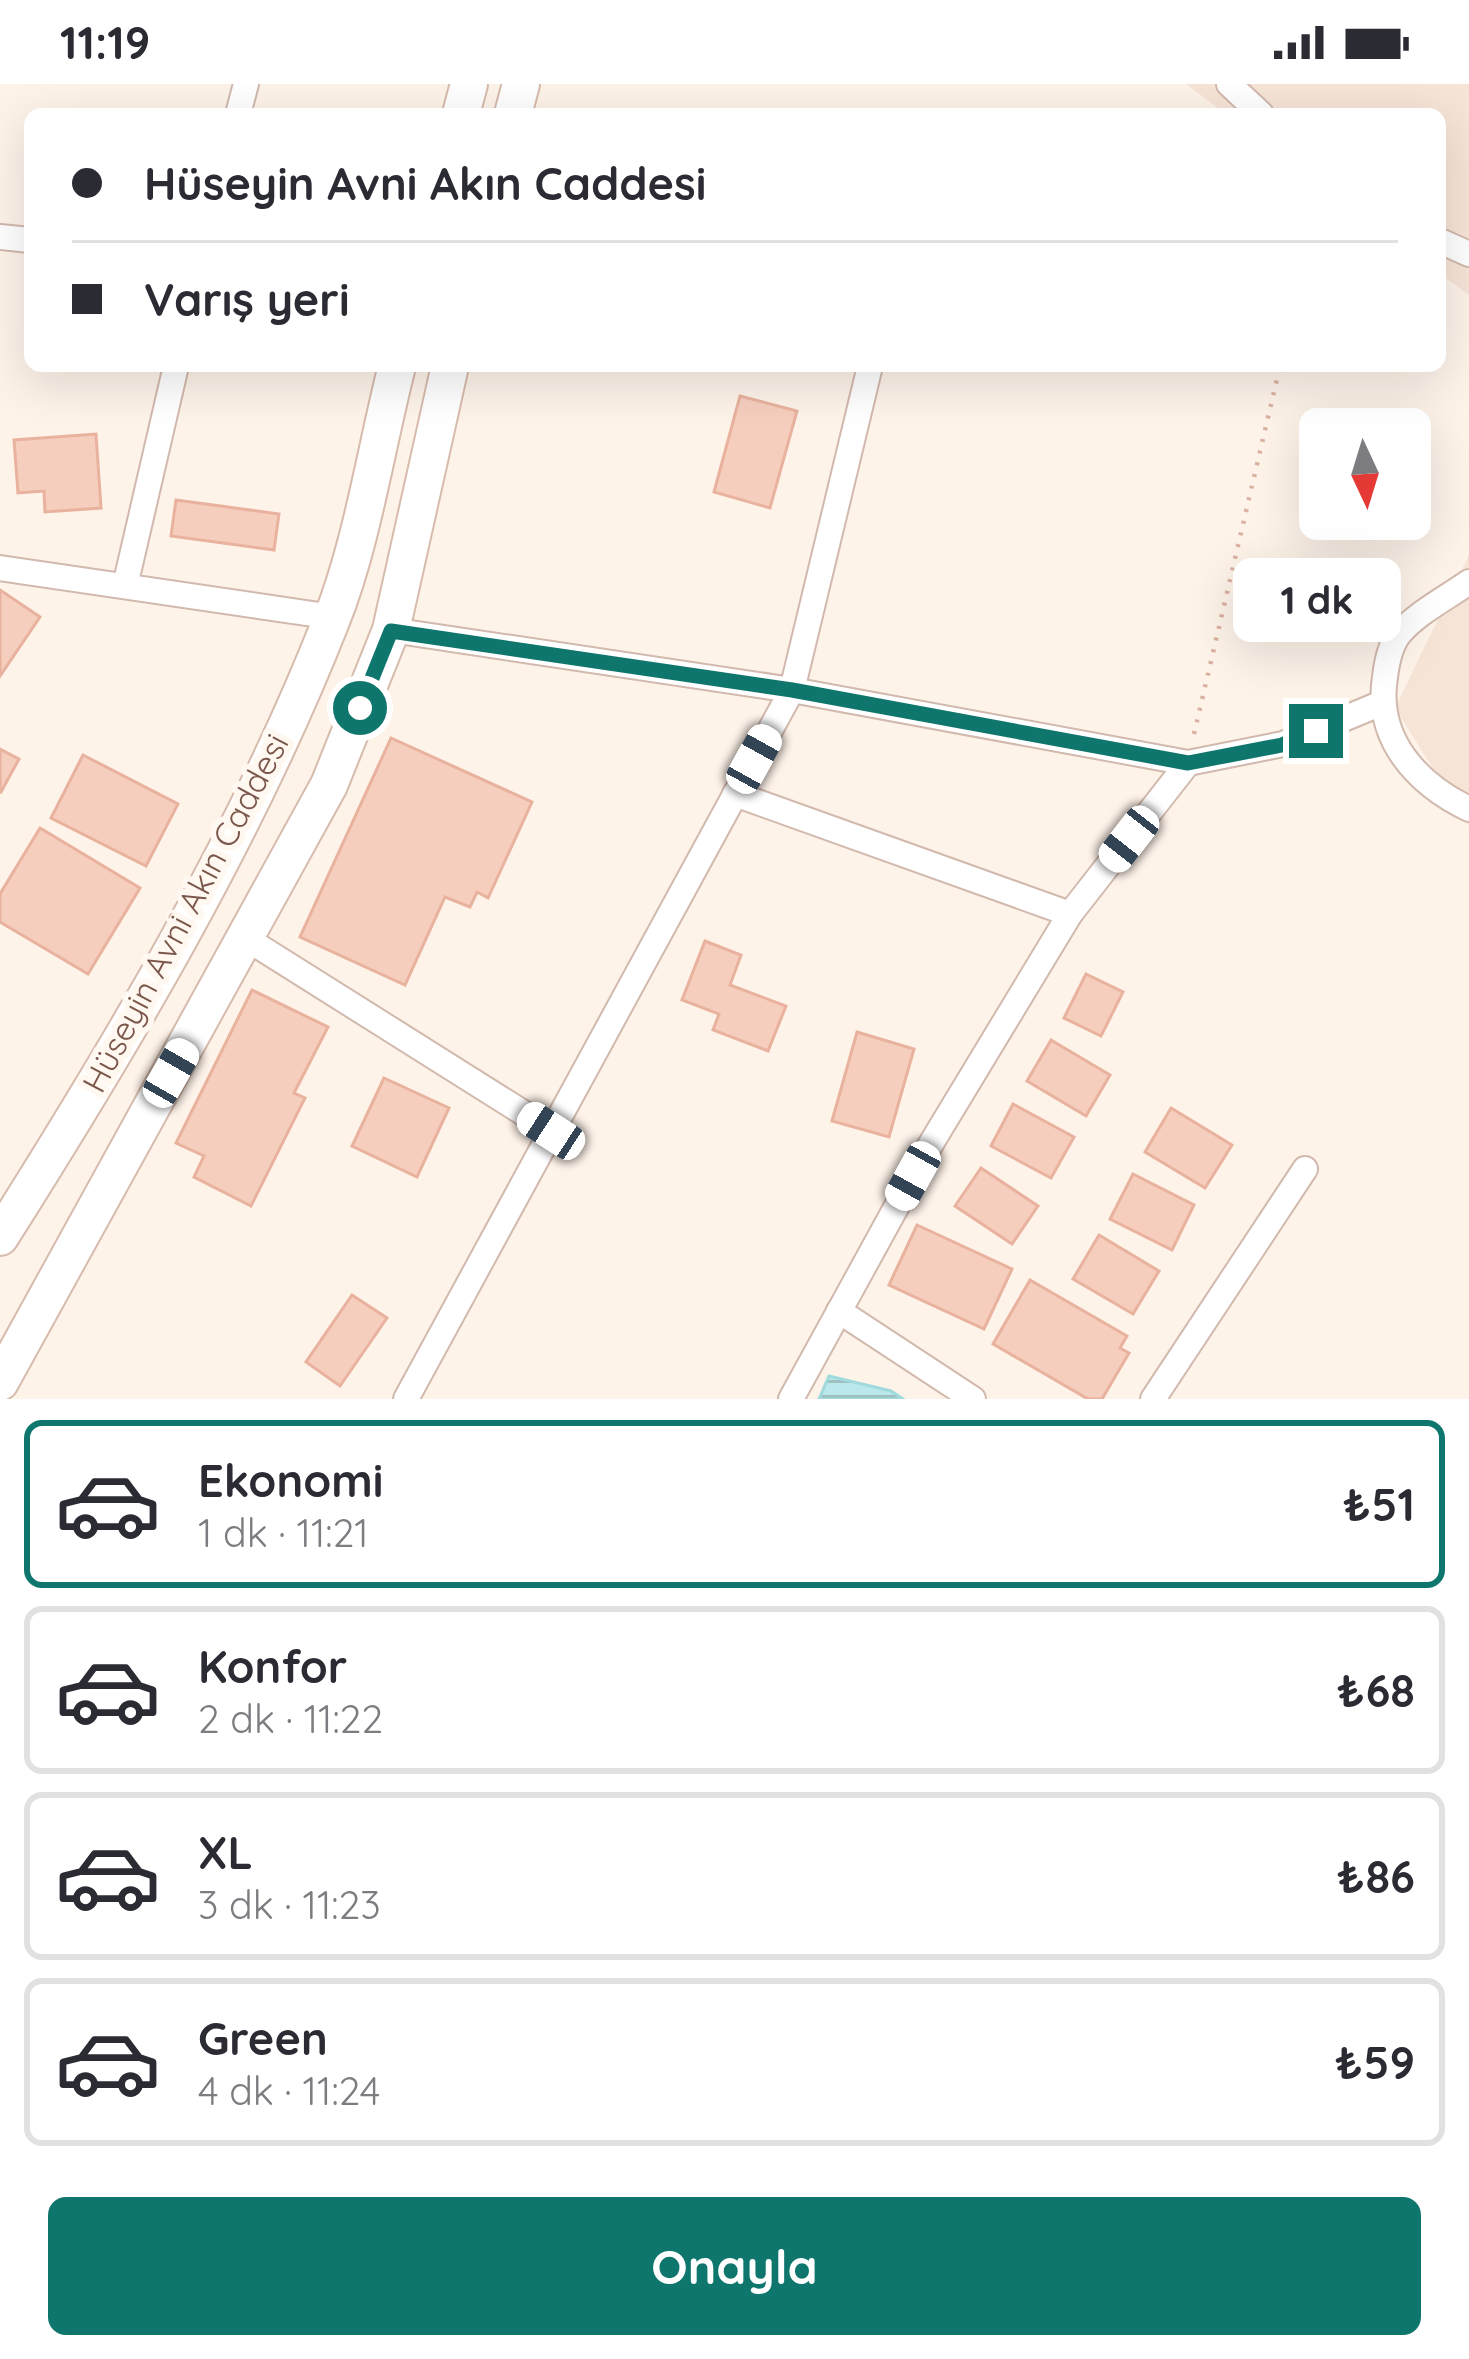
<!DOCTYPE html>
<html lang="tr">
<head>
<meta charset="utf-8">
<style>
	body { margin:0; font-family:Quicksand,sans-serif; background:#f7f7f7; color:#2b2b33; height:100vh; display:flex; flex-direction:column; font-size:45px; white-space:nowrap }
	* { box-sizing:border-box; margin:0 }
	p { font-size:39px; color:#7c7c81 }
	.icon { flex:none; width:66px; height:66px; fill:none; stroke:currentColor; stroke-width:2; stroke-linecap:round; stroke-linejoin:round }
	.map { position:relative; height:1315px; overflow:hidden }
	.details { display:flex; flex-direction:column; background:#fff; flex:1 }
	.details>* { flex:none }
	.banner { position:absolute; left:24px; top:24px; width:1422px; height:264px; border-radius:18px; box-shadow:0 12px 48px #0002; display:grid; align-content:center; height:264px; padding:0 48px; background:#fff }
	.needle { width:78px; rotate:176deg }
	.buttons { position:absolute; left:1299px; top:324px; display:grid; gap:24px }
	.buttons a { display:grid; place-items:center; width:132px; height:132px; border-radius:18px; background:#fff; box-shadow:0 12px 48px #0002; font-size:60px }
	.end { position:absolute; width:54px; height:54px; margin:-27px; border:15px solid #0f766e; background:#fff; box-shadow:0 0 0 6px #fff }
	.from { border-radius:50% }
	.bubble { position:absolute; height:84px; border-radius:18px; background:#fff; box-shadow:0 12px 48px #0002; font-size:39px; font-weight:800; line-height:84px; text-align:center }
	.car { position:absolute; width:36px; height:72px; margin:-36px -18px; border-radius:15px; box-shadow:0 0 9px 3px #0007; background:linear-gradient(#fff 24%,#345 0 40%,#fff 0 76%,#345 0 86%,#fff 0) }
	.banner b { display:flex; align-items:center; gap:42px; height:114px; font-size:45px }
	.banner b+b { border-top:3px solid #e1e1e2 }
	.banner i { width:30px; height:30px; background:#2b2b33 }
	ul { padding:21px 0 0; list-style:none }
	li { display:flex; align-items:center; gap:36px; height:168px; margin:0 24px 18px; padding:0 24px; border:6px solid #e1e1e2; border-radius:18px }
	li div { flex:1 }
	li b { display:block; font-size:45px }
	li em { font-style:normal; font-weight:800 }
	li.current { border-color:#0f766e }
	li>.icon { width:108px; height:108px; stroke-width:1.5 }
	.button { display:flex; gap:24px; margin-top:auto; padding:24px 48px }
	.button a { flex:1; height:138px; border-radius:18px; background:#0f766e; color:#fff; font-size:48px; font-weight:800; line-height:138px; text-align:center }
	.status { display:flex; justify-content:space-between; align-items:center; height:84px; padding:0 60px; background:#fff; direction:ltr }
	.status svg { height:33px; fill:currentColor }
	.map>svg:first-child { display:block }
	.residential { fill:#f6e4d7 }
	.water { fill:url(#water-rules); stroke:#a1dadc; stroke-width:3 }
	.building { fill:#f5cebe; stroke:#e9b29e; stroke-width:3 }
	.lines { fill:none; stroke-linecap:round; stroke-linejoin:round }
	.minor-casing { stroke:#d2b9ad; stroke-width:28 }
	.secondary-casing { stroke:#d7bbac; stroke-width:40 }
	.path { stroke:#dbb1a1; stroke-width:4.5; stroke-dasharray:3 9; stroke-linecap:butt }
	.minor { stroke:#fff; stroke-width:24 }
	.secondary { stroke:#fff; stroke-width:36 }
	.route { stroke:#0f766e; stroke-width:15 }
	.labels { text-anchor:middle; stroke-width:12; stroke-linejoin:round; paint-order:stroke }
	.street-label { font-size:33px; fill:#7b564a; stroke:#fff8f1 }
</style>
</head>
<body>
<div class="status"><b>11:19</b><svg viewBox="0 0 49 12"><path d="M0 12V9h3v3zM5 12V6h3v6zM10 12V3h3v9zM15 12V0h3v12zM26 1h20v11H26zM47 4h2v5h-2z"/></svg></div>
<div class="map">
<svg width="1469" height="1315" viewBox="0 0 1469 1315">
	<defs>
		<pattern id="water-rules" width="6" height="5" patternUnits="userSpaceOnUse" patternTransform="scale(3)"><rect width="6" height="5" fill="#bbe8ea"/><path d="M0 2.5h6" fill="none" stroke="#9dbfc0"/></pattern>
	</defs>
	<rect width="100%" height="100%" fill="#fef3e9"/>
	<!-- residential -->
	<g class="residential">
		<path d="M1186,0H1469V211L1440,190V30H1226Z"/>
		<path d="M1469,471V742L1395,624Z"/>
	</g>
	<!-- water -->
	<path class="water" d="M829,1292L891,1307L903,1315H819Z"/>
	<!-- building -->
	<g class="building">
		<path d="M740,312L797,327L770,424L714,408Z"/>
		<path d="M96,350L101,424L45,428L44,407L18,409L14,356Z"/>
		<path d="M176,416L279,430L274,466L171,452Z"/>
		<path d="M0,506L40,533L0,592Z"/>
		<path d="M391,654L532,718L488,814L477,808L470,823L445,813L405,901L300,853Z"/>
		<path d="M0,665L19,675L1,708L0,707Z"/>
		<path d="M83,671L178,720L146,782L51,734Z"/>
		<path d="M40,744L140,804L88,890L0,838V810Z"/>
		<path d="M705,857L741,871L730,901L786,922L768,967L713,946L719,930L682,916Z"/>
		<path d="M1086,890L1123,908L1101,952L1064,934Z"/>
		<path d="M252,906L328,943L294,1009L305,1014L251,1122L194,1093L204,1072L176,1059Z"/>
		<path d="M857,948L914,965L889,1053L832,1037Z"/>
		<path d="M1051,956L1110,991L1086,1032L1027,997Z"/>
		<path d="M384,994L449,1024L417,1093L352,1062Z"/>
		<path d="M1013,1020L1074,1053L1051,1094L991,1062Z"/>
		<path d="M1171,1024L1232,1061L1205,1104L1145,1068Z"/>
		<path d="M981,1084L1038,1122L1012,1160L955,1122Z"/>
		<path d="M1133,1090L1194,1121L1172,1166L1110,1135Z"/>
		<path d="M917,1141L1012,1185L984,1245L889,1201Z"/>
		<path d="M1099,1151L1159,1187L1133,1230L1073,1195Z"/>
		<path d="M1030,1196L1127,1252L1120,1264L1129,1269L1102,1315H1088L993,1260Z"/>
		<path d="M352,1211L387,1234L340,1302L306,1278Z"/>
	</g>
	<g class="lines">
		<defs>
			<g id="minor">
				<path d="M1229,0L1261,30"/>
				<path d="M238,30L246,0"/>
				<path d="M0,153L30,156"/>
				<path d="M1440,157L1469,170"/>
				<path d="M0,484L333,533"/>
				<path d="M1469,498C1448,513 1417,529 1400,549C1390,561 1387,577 1385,593C1375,655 1417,700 1469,725"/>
				<path d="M125,502L176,282"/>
				<path d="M391,546L792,606L870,282"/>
				<path d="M735,710L1070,830"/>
				<path d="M247,855L552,1047"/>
				<path d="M839,1227L973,1315"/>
				<path d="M406,1315L792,606L1188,679L1283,660L1382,619"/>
				<path d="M791,1315L932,1058L1070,830L1188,679"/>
				<path d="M1153,1315L1305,1085"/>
			</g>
			<g id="secondary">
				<path d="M461,30L469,0"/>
				<path d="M513,30L521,0"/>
				<path d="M0,1153C124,957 246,753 331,537C362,460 376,364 397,282"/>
				<path d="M0,1298L329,701L391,546L450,282"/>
			</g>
		</defs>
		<!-- minor casing -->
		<use href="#minor" class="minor-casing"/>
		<!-- secondary casing -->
		<use href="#secondary" class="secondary-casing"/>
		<!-- path -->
		<path class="path" d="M1194,650L1280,282"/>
		<!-- minor -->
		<use href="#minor" class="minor"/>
		<!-- secondary -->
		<use href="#secondary" class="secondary"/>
	</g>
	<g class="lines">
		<!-- route -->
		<path class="route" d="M360,624L391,547L792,606L1188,679L1282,661L1316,647"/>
	</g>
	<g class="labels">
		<!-- street labels -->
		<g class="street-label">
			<text transform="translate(185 829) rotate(-62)" y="12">Hüseyin Avni Akın Caddesi</text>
		</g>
	</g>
</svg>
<div class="buttons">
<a><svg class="needle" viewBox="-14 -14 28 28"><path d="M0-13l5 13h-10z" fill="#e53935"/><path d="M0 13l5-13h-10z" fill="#7c7c81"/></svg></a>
</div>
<i class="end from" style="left:360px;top:624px"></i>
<i class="end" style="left:1316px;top:647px"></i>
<div class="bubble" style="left:1233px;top:474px;width:168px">1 dk</div>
<i class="car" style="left:754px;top:675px;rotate:29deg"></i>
<i class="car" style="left:1129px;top:755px;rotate:218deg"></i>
<i class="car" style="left:171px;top:989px;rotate:30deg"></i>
<i class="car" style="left:551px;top:1047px;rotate:303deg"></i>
<i class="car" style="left:913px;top:1092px;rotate:209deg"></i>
<div class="banner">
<b><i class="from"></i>Hüseyin Avni Akın Caddesi</b>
<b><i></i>Varış yeri</b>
</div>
</div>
<section class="details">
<ul>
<li class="current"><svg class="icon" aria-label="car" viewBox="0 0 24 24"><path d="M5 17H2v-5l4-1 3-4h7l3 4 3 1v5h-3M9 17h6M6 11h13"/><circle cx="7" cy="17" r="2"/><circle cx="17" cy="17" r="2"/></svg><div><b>Ekonomi</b><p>1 dk · 11:21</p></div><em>₺51</em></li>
<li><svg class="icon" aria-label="car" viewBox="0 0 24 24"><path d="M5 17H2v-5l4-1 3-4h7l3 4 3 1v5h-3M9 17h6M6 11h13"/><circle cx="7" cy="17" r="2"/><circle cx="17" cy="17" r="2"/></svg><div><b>Konfor</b><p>2 dk · 11:22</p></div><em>₺68</em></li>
<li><svg class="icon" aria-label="car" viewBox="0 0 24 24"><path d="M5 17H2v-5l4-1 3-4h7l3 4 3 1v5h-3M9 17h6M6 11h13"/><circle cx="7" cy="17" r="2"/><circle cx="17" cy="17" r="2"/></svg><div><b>XL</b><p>3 dk · 11:23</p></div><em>₺86</em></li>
<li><svg class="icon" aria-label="car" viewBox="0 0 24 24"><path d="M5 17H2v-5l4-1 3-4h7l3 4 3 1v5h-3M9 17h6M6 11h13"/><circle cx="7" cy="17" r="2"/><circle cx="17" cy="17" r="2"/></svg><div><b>Green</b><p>4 dk · 11:24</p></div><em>₺59</em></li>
</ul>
<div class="button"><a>Onayla</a></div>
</section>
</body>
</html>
